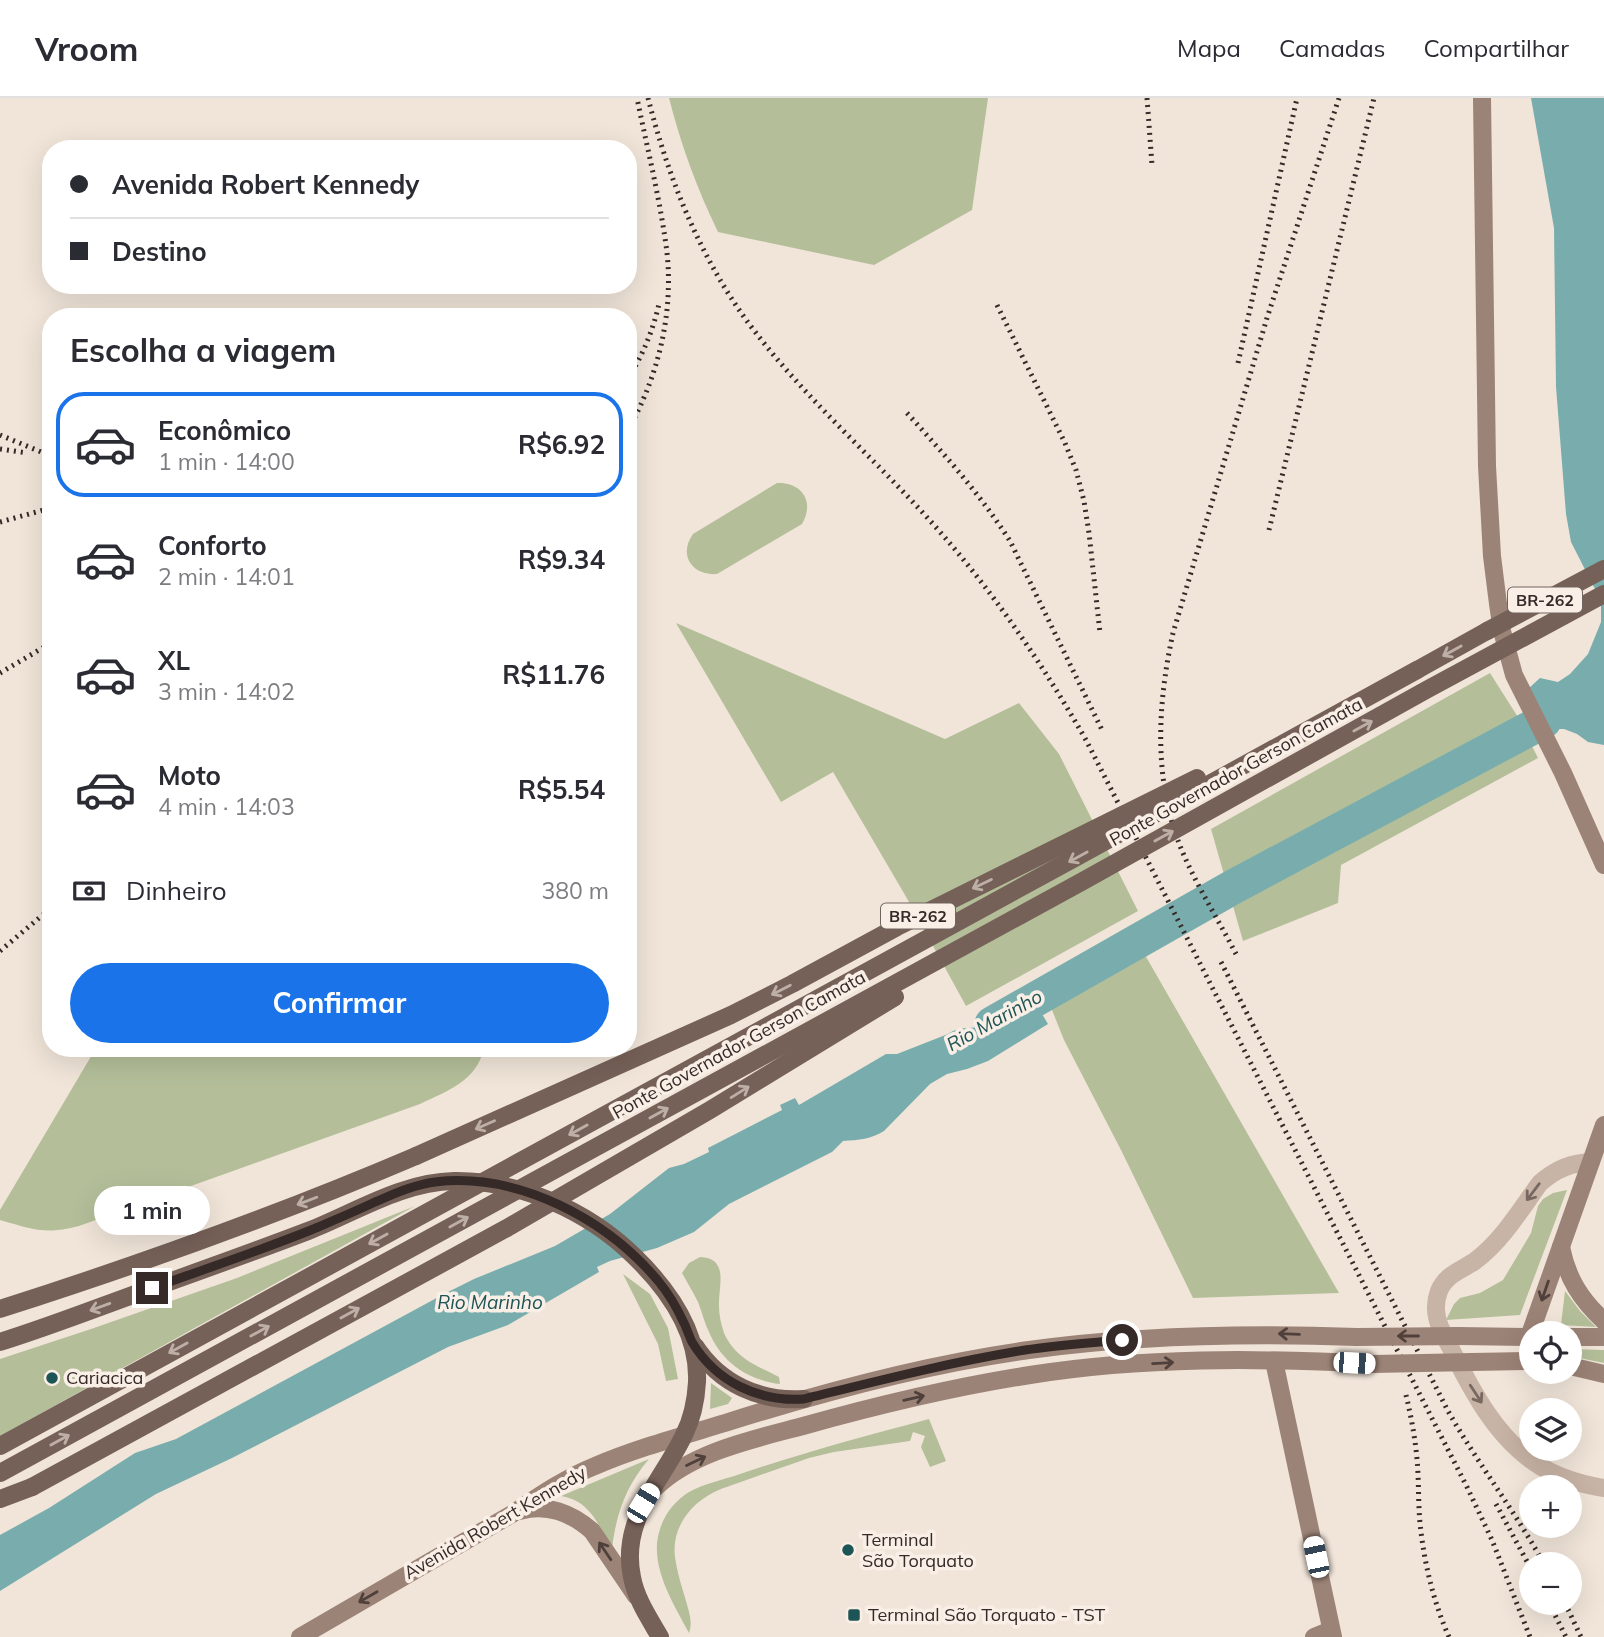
<!DOCTYPE html>
<html lang="pt">
<head>
<meta charset="utf-8">
<style>
	body { margin:0; font-family:Mulish,sans-serif; background:#f7f7f7; color:#2b2b33; height:100vh; display:flex; flex-direction:column; font-size:26px; white-space:nowrap }
	* { box-sizing:border-box; margin:0 }
	p { font-size:23px; color:#7c7c81 }
	.icon { flex:none; width:38px; height:38px; fill:none; stroke:currentColor; stroke-width:2; stroke-linecap:round; stroke-linejoin:round }
	.map { position:relative; flex:1; overflow:hidden }
	.panel { position:absolute; left:42px; top:210px; width:595px; height:749px; display:flex; flex-direction:column; background:#fff; border-radius:28px; box-shadow:0 7px 28px #0002 }
	.panel>* { flex:none }
	.top-card { position:absolute; left:42px; top:42px; width:595px; height:154px; border-radius:28px; box-shadow:0 7px 28px #0002; display:grid; align-content:center; height:154px; padding:0 28px; background:#fff }
	.fabs { position:absolute; left:1519px; top:1223px; display:grid; gap:14px }
	.fabs a { display:grid; place-items:center; width:63px; height:63px; border-radius:50%; background:#fff; box-shadow:0 7px 28px #0002; font-size:35px }
	.end { position:absolute; width:32px; height:32px; margin:-16px; border:9px solid #352a27; background:#fff; box-shadow:0 0 0 4px #fff }
	.from { border-radius:50% }
	.bubble { position:absolute; height:49px; border-radius:24px; background:#fff; box-shadow:0 7px 28px #0002; font-size:23px; font-weight:700; line-height:49px; text-align:center }
	.car { position:absolute; width:21px; height:42px; margin:-21px -10px; border-radius:9px; box-shadow:0 0 5px 2px #0007; background:linear-gradient(#fff 24%,#345 0 40%,#fff 0 76%,#345 0 86%,#fff 0) }
	.top-card b { display:flex; align-items:center; gap:24px; height:66px; font-size:26px }
	.top-card b+b { border-top:2px solid #e1e1e2 }
	.top-card i { width:18px; height:18px; background:#2b2b33 }
	ul { padding:0; list-style:none }
	li { display:flex; align-items:center; gap:21px; height:105px; margin:0 14px 10px; padding:0 14px; border:4px solid transparent; border-radius:28px }
	li div { flex:1 }
	li b { display:block; font-size:26px }
	li em { font-style:normal; font-weight:700 }
	li.on { border-color:#1a73e8 }
	li>.icon { width:63px; height:63px; stroke-width:1.5 }
	h2 { padding:0 28px; font-size:32px; line-height:84px }
	.pay { display:flex; align-items:center; gap:18px; height:77px; padding:0 28px; font-size:26px }
	.pay p { margin-inline-start:auto }
	.primary-button { display:flex; gap:14px; margin-top:auto; padding:14px 28px }
	.primary-button a { flex:1; height:80px; border-radius:42px; background:#1a73e8; color:#fff; font-size:28px; font-weight:700; line-height:80px; text-align:center }
	header { display:flex; align-items:center; gap:42px; box-sizing:border-box; height:98px; padding:0 35px; background:#fff; border-bottom:2px solid #e1e1e2 }
	header strong { font-size:33px }
	nav { display:flex; gap:38px; margin-inline-start:auto; font-size:24px }
	.map>svg:first-child { display:block }
	.green { fill:#b4bf9a }
	.water { fill:#79adad }
	.lines { fill:none; stroke-linecap:round; stroke-linejoin:round }
	.river { stroke:#79adad; stroke-width:35 }
	.street { stroke:#c8b4a6; stroke-width:18 }
	.secondary { stroke:#9c8377; stroke-width:18 }
	.primary { stroke:#766158; stroke-width:18 }
	.rail { stroke:#352a27; stroke-width:5; stroke-dasharray:2 5; stroke-linecap:butt }
	.secondary-bridge { stroke:#9c8377; stroke-width:18 }
	.primary-bridge { stroke:#766158; stroke-width:18 }
	.oneway { stroke:#beafa6 }
	.oneway2 { stroke:#776860 }
	.oneway3 { stroke:#4f403b }
	.route { stroke:#352a27; stroke-width:9 }
	.poi-dot { fill:#1d5455; stroke:#f9efe6; stroke-width:2.5 }
	.labels { text-anchor:middle; stroke-width:7; stroke-linejoin:round; paint-order:stroke }
	.shield { fill:#f9efe6; stroke:#706560; stroke-width:2 }
	.shield-label { font-size:16px; font-weight:bold; fill:#352a27 }
	.street-label { font-size:18px; fill:#352a27; stroke:#f9efe6 }
	.poi-label { font-size:18px; fill:#352a27; stroke:#f9efe6; text-anchor:start }
	.water-label { font-size:19px; font-style:italic; fill:#1d5455; stroke:#f9efe6 }
</style>
</head>
<body>
<header>
<strong>Vroom</strong>
<nav><a>Mapa</a><a>Camadas</a><a>Compartilhar</a></nav>
</header>
<div class="map">
<svg width="1604" height="1539" viewBox="0 0 1604 1539">
	<rect width="100%" height="100%" fill="#f1e5d9"/>
	<!-- green -->
	<g class="green">
		<path d="M669,0H988L972,112L874,167L718,134C697,91 681,47 669,0Z"/>
		<path d="M777,385C802,384 815,404 802,426L717,476C692,478 678,457 693,436Z"/>
		<path d="M676,525L945,641L1019,605L1059,656L1138,813L966,908L905,797L833,674L781,704Z"/>
		<path d="M1490,575L1516,616L1538,660L1341,767L1338,805L1243,843L1211,731Z"/>
		<path d="M1141,850L1339,1195L1193,1200L1121,1052L1064,942L1048,902Z"/>
		<path d="M96,950H484C477,983 447,993 420,1006L79,1128C45,1137 32,1131 0,1122V1112Z"/>
		<path d="M1567,1092L1520,1217L1446,1222L1454,1206L1460,1200L1480,1195L1503,1182L1531,1135L1538,1108L1543,1101L1553,1095Z"/>
		<path d="M415,1108L0,1338V1261L91,1231L237,1180Z"/>
		<path d="M700,1159C730,1160 718,1189 719,1208C719,1217 721,1226 724,1235C736,1261 756,1267 779,1279L780,1286C748,1282 722,1265 709,1234C704,1224 702,1214 698,1204C693,1194 687,1184 682,1175L689,1165Z"/>
		<path d="M623,1176L650,1196L668,1230L678,1281L666,1283L658,1246Z"/>
		<path d="M1565,1193L1580,1213L1596,1229L1561,1227Z"/>
		<path d="M1570,1251L1604,1252V1265L1570,1258Z"/>
		<path d="M711,1285L732,1300L728,1306L710,1311Z"/>
		<path d="M929,1321L946,1363L930,1369L921,1349L925,1338L913,1334L910,1343L834,1354L809,1360L721,1391C693,1402 671,1428 675,1459C677,1474 682,1489 686,1503C689,1514 693,1524 689,1535C673,1505 648,1466 660,1431C665,1415 676,1402 689,1394C705,1385 723,1382 740,1376C802,1355 865,1338 929,1321Z"/>
		<path d="M649,1361C626,1388 616,1416 612,1451C598,1427 591,1403 561,1398Z"/>
	</g>
	<!-- water -->
	<g class="water">
		<path d="M1531,0H1604V647L1588,644L1577,636L1564,631H1548L1528,591L1540,580L1558,584L1570,576L1588,556L1601,524V508L1597,495L1571,444L1566,416L1556,289L1554,130Z"/>
		<path d="M1032,899L1048,926L988,963L967,971L947,976L930,986L884,1033C871,1041 859,1042 843,1043L832,1054L729,1106L694,1134L657,1150L610,1163L597,1169L599,1174L508,1227L448,1249L232,1360L156,1396L0,1493V1437L49,1410L135,1355L176,1341L444,1196L474,1181L555,1148L610,1116L669,1070L684,1066L709,1054L708,1050L782,1012L780,1007L795,1000L799,1007L886,956H897L948,936C961,927 968,932 981,928C999,923 1016,909 1032,899Z"/>
	</g>
	<g class="lines">
		<!-- river -->
		<path class="river" d="M992,926L1233,789L1544,623"/>
		<!-- street -->
		<path class="street" d="M1591,1064C1571,1065 1556,1071 1540,1085C1521,1111 1502,1143 1475,1163C1462,1172 1446,1176 1439,1193C1436,1201 1435,1210 1437,1219C1439,1231 1447,1242 1452,1253C1472,1293 1496,1338 1534,1364C1555,1379 1579,1386 1604,1390"/>
		<!-- secondary -->
		<g class="secondary">
			<path d="M1482,0L1487,368L1492,458L1498,506L1502,533L1514,577L1563,675L1604,767"/>
			<path d="M1561,1149C1567,1180 1581,1202 1604,1223"/>
			<path d="M1459,1238L1531,1239"/>
			<path d="M1529,1239L1604,1027"/>
			<path d="M1570,1239H1604"/>
			<path d="M1274,1263L1333,1539"/>
			<path d="M1472,1264L1531,1263"/>
			<path d="M1570,1268L1604,1276"/>
			<path d="M654,1391C691,1354 754,1341 803,1328C878,1307 953,1289 1030,1277C1143,1259 1259,1260 1373,1266"/>
			<path d="M520,1413C546,1405 572,1415 592,1433L636,1498"/>
			<path d="M300,1539L512,1416C539,1398 565,1380 595,1368C637,1350 682,1338 725,1325C823,1294 927,1266 1029,1252C1138,1237 1248,1235 1357,1239"/>
			<path d="M1314,1539L1331,1532"/>
		</g>
		<!-- primary -->
		<g class="primary">
			<path d="M1417,572L1487,533"/>
			<path d="M0,1211C141,1166 280,1116 416,1058"/>
			<path d="M0,1244C48,1229 94,1211 141,1194C197,1174 253,1154 308,1133C356,1114 402,1084 454,1083C520,1082 588,1113 634,1158C668,1191 699,1235 697,1284C696,1302 692,1321 684,1337C661,1385 620,1421 632,1479C636,1501 649,1520 660,1539"/>
			<path d="M695,1248C720,1286 760,1304 804,1301"/>
			<path d="M0,1401L32,1389"/>
		</g>
		<!-- rail -->
		<g class="rail">
			<path d="M648,0C669,83 703,167 756,235C809,304 875,361 933,426C992,492 1042,565 1086,642L1467,1389L1492,1442L1530,1539"/>
			<path d="M1147,0L1152,67"/>
			<path d="M997,207L1065,345L1076,372L1084,403L1089,435L1100,535"/>
			<path d="M1238,265L1297,0"/>
			<path d="M628,280C643,257 653,232 659,206"/>
			<path d="M907,315C944,356 980,396 1010,443L1102,632"/>
			<path d="M628,332C659,277 675,211 666,147C659,97 647,49 637,0"/>
			<path d="M0,337L51,358"/>
			<path d="M0,351L27,355"/>
			<path d="M0,424L51,410"/>
			<path d="M1269,432L1374,0"/>
			<path d="M0,575L51,545"/>
			<path d="M0,853L51,810"/>
			<path d="M1236,856C1215,815 1188,775 1174,731C1154,667 1159,599 1173,535L1267,220L1339,0"/>
			<path d="M1221,864L1448,1313C1478,1366 1515,1413 1544,1466"/>
			<path d="M1406,1297C1411,1318 1415,1339 1417,1361C1419,1382 1418,1404 1420,1425C1424,1464 1433,1503 1449,1539"/>
			<path d="M1496,1406L1531,1471"/>
			<path d="M1549,1505L1566,1539"/>
			<path d="M1565,1505L1581,1539"/>
		</g>
		<!-- secondary-bridge -->
		<g class="secondary-bridge">
			<path d="M1357,1239L1459,1238"/>
			<path d="M1373,1266L1472,1264"/>
		</g>
		<!-- primary-bridge -->
		<g class="primary-bridge">
			<path d="M1487,533L1604,471"/>
			<path d="M416,1058L731,917L792,886L897,829L1197,680"/>
			<path d="M0,1348L1071,762L1417,572"/>
			<path d="M0,1375L1083,783L1428,591L1604,496"/>
			<path d="M32,1389L507,1130L710,1012L895,899"/>
		</g>
	</g>
	<!-- one-way arrows -->
	<defs><path id="oneway-shaft" d="M-6 0H5M1.5-3L5.5 0L1.5 3" fill="none" stroke-width="1.6" stroke-linecap="round" stroke-linejoin="round" transform="scale(1.75)"/></defs>
	<g class="oneway">
		<use href="#oneway-shaft" transform="translate(1452 553) rotate(151)"/>
		<use href="#oneway-shaft" transform="translate(1363 628) rotate(-29)"/>
		<use href="#oneway-shaft" transform="translate(1164 738) rotate(-29)"/>
		<use href="#oneway-shaft" transform="translate(1078 759) rotate(151)"/>
		<use href="#oneway-shaft" transform="translate(982 786) rotate(154)"/>
		<use href="#oneway-shaft" transform="translate(781 892) rotate(153)"/>
		<use href="#oneway-shaft" transform="translate(740 994) rotate(-32)"/>
		<use href="#oneway-shaft" transform="translate(659 1015) rotate(-29)"/>
		<use href="#oneway-shaft" transform="translate(485 1027) rotate(156)"/>
		<use href="#oneway-shaft" transform="translate(578 1032) rotate(151)"/>
		<use href="#oneway-shaft" transform="translate(307 1103) rotate(159)"/>
		<use href="#oneway-shaft" transform="translate(459 1124) rotate(-29)"/>
		<use href="#oneway-shaft" transform="translate(378 1141) rotate(151)"/>
		<use href="#oneway-shaft" transform="translate(100 1209) rotate(160)"/>
		<use href="#oneway-shaft" transform="translate(350 1215) rotate(-29)"/>
		<use href="#oneway-shaft" transform="translate(260 1233) rotate(-29)"/>
		<use href="#oneway-shaft" transform="translate(178 1250) rotate(151)"/>
		<use href="#oneway-shaft" transform="translate(60 1342) rotate(-29)"/>
	</g>
	<g class="oneway2">
		<use href="#oneway-shaft" transform="translate(1533 1094) rotate(127)"/>
		<use href="#oneway-shaft" transform="translate(1476 1296) rotate(57)"/>
	</g>
	<g class="oneway3">
		<use href="#oneway-shaft" transform="translate(1545 1193) rotate(109)"/>
		<use href="#oneway-shaft" transform="translate(1289 1236) rotate(-178)"/>
		<use href="#oneway-shaft" transform="translate(1408 1238) rotate(180)"/>
		<use href="#oneway-shaft" transform="translate(1163 1265) rotate(-3)"/>
		<use href="#oneway-shaft" transform="translate(914 1300) rotate(-13)"/>
		<use href="#oneway-shaft" transform="translate(696 1363) rotate(-25)"/>
		<use href="#oneway-shaft" transform="translate(605 1453) rotate(-124)"/>
		<use href="#oneway-shaft" transform="translate(368 1499) rotate(150)"/>
	</g>
	<g class="lines">
		<!-- route -->
		<path class="route" d="M152,1190C205,1171 259,1153 311,1132C332,1123 354,1114 375,1104C394,1096 413,1087 435,1084C518,1074 607,1121 659,1184C669,1196 677,1210 684,1225C687,1231 689,1238 692,1244C716,1284 759,1304 804,1301C877,1283 951,1264 1025,1252C1057,1247 1090,1245 1122,1242"/>
	</g>
	<!-- markers -->
	<g class="poi-dot">
		<circle cx="52" cy="1280" r="7"/>
		<circle cx="848" cy="1452" r="7"/>
		<rect x="847" y="1510" width="14" height="14" rx="3.5"/>
	</g>
	<g class="labels">
		<!-- shield labels -->
		<g class="shield">
			<rect x="1508" y="489.5" width="74" height="25" rx="5"/>
			<rect x="881" y="805.5" width="74" height="25" rx="5"/>
		</g>
		<g class="shield-label">
			<text x="1545" y="508">BR-262</text>
			<text x="918" y="824">BR-262</text>
		</g>
		<!-- street labels -->
		<g class="street-label">
			<text transform="translate(1236 674) rotate(-29)" y="6">Ponte Governador Gerson Camata</text>
			<text transform="translate(739 947) rotate(-29)" y="6">Ponte Governador Gerson Camata</text>
			<text transform="translate(495 1425) rotate(-30)" y="6">Avenida Robert Kennedy</text>
		</g>
		<!-- poi labels -->
		<g class="poi-label">
			<text x="66" y="1286">Cariacica</text>
			<text x="862" y="1448">Terminal<tspan x="862" dy="21">São Torquato</tspan></text>
			<text x="868" y="1523">Terminal São Torquato - TST</text>
		</g>
		<!-- water labels -->
		<g class="water-label">
			<text transform="translate(994 922) rotate(-29)" y="7">Rio Marinho</text>
			<text x="490" y="1211">Rio Marinho</text>
		</g>
	</g>
</svg>
<div class="fabs">
<a><svg class="icon" aria-label="locate" viewBox="0 0 24 24"><circle cx="12" cy="12" r="6"/><path d="M12 2v4M12 18v4M2 12h4M18 12h4"/></svg></a>
<a><svg class="icon" aria-label="layers" viewBox="0 0 24 24"><path d="M12 4l9 5-9 5-9-5zM3 14l9 5 9-5"/></svg></a>
<a>+</a>
<a>−</a>
</div>
<i class="end from" style="left:1122px;top:1242px"></i>
<i class="end" style="left:152px;top:1190px"></i>
<div class="bubble" style="left:94px;top:1088px;width:116px">1 min</div>
<i class="car" style="left:1354px;top:1265px;rotate:93deg"></i>
<i class="car" style="left:643px;top:1405px;rotate:31deg"></i>
<i class="car" style="left:1316px;top:1459px;rotate:348deg"></i>
<div class="top-card">
<b><i class="from"></i>Avenida Robert Kennedy</b>
<b><i></i>Destino</b>
</div>
<section class="panel">
<h2>Escolha a viagem</h2>
<ul>
<li class="on"><svg class="icon" aria-label="car" viewBox="0 0 24 24"><path d="M5 17H2v-5l4-1 3-4h7l3 4 3 1v5h-3M9 17h6M6 11h13"/><circle cx="7" cy="17" r="2"/><circle cx="17" cy="17" r="2"/></svg><div><b>Econômico</b><p>1 min · 14:00</p></div><em>R$6.92</em></li>
<li><svg class="icon" aria-label="car" viewBox="0 0 24 24"><path d="M5 17H2v-5l4-1 3-4h7l3 4 3 1v5h-3M9 17h6M6 11h13"/><circle cx="7" cy="17" r="2"/><circle cx="17" cy="17" r="2"/></svg><div><b>Conforto</b><p>2 min · 14:01</p></div><em>R$9.34</em></li>
<li><svg class="icon" aria-label="car" viewBox="0 0 24 24"><path d="M5 17H2v-5l4-1 3-4h7l3 4 3 1v5h-3M9 17h6M6 11h13"/><circle cx="7" cy="17" r="2"/><circle cx="17" cy="17" r="2"/></svg><div><b>XL</b><p>3 min · 14:02</p></div><em>R$11.76</em></li>
<li><svg class="icon" aria-label="car" viewBox="0 0 24 24"><path d="M5 17H2v-5l4-1 3-4h7l3 4 3 1v5h-3M9 17h6M6 11h13"/><circle cx="7" cy="17" r="2"/><circle cx="17" cy="17" r="2"/></svg><div><b>Moto</b><p>4 min · 14:03</p></div><em>R$5.54</em></li>
</ul>
<div class="pay"><svg class="icon" aria-label="cash" viewBox="0 0 24 24"><path d="M3 7h18v10H3z"/><circle cx="12" cy="12" r="2"/></svg>Dinheiro<p>380 m</p></div>
<div class="primary-button"><a>Confirmar</a></div>
</section>
</div>
</body>
</html>
